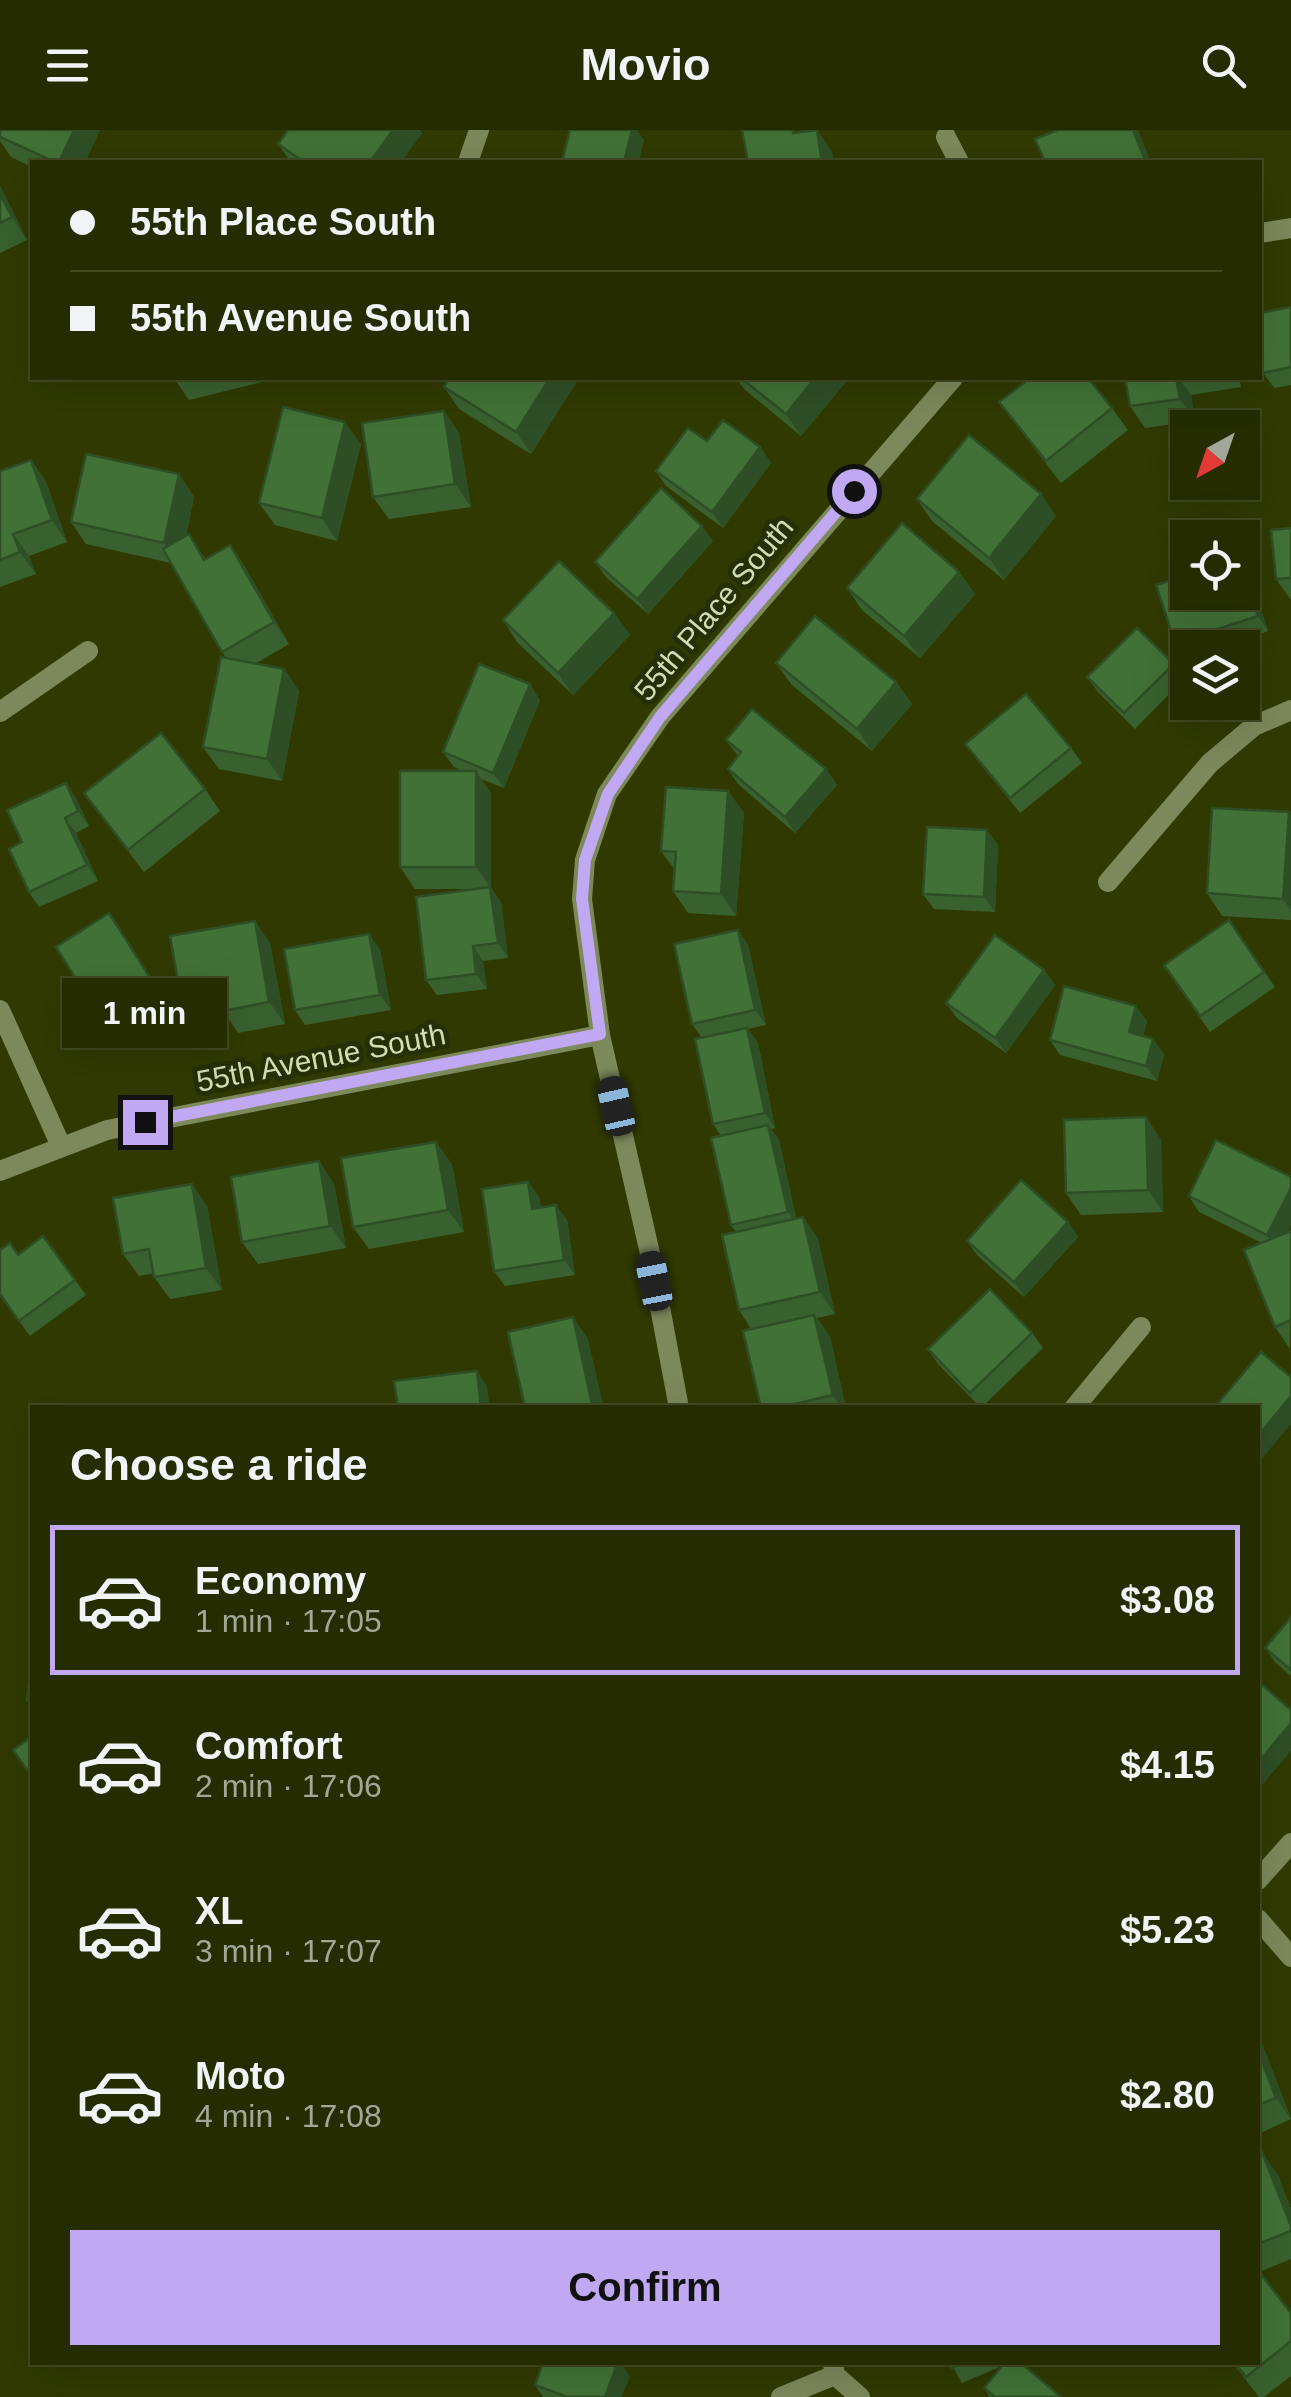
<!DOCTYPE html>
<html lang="en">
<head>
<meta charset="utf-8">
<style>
	body { margin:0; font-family:Arial,sans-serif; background:#2c340a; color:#f1f3f6; height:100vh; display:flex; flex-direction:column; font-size:38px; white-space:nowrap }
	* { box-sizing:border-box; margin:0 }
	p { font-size:32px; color:#a3a799 }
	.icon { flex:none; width:55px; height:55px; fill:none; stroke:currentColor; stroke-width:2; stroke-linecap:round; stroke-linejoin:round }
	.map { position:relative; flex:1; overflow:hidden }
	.panel { position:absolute; left:30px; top:1275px; width:1230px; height:960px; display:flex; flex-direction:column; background:#242c00; border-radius:0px; box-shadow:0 10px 40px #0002,0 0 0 2px #414822 }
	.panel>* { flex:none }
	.hud { position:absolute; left:30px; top:30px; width:1232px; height:220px; border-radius:0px; box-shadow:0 10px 40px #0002,0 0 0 2px #414822; display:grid; align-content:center; height:220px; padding:0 40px; background:#242c00 }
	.needle { width:65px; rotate:220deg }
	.fabs { position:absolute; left:1170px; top:280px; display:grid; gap:20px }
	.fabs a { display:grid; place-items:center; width:90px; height:90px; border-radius:0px; background:#242c00; box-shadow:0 10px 40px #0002,0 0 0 2px #414822; font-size:50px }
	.end { position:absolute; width:45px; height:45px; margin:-22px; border:12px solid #c1a8f3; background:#111; box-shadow:0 0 0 5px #111 }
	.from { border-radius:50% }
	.bubble { position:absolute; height:70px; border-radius:0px; background:#242c00; box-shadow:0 10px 40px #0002,0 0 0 2px #414822; font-size:32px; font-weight:800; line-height:70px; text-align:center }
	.car { position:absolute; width:30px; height:60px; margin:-30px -15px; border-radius:12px; box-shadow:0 0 8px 2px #0007; background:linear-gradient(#222 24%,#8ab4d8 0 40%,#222 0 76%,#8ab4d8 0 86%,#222 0) }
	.hud b { display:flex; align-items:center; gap:35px; height:95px; font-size:38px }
	.hud b+b { border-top:2px solid #414822 }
	.hud i { width:25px; height:25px; background:#f1f3f6 }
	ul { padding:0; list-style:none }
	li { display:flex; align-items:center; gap:30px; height:150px; margin:0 20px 15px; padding:0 20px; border:5px solid transparent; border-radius:0px }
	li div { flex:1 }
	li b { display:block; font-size:38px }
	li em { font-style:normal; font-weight:800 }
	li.current { border-color:#c1a8f3 }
	li>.icon { width:90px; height:90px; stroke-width:1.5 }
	h2 { padding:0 40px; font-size:45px; line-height:120px }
	.button { display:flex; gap:20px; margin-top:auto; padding:20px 40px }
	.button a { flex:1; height:115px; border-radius:0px; background:#c1a8f3; color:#111; font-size:40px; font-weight:800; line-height:115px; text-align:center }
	header { display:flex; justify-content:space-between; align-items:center; height:130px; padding:0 40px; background:#242c00; font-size:45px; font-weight:800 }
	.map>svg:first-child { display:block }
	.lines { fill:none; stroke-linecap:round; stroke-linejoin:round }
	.street { stroke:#7d885b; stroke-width:20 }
	.wall { fill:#39612f }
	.shaded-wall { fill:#2e4f26 }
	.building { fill:#427137; stroke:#2e4f26; stroke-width:2.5 }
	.route { stroke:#c1a8f3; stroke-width:12 }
	.labels { text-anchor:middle; stroke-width:10; stroke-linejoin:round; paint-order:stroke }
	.street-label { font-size:30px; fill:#d2dcb7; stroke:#272f07 }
</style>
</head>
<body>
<header><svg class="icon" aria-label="menu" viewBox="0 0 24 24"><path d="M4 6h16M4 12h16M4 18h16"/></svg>Movio<svg class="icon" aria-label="search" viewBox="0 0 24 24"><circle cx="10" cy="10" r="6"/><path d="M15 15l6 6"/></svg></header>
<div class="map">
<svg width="1291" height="2267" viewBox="0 0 1291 2267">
	<rect width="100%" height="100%" fill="#303a00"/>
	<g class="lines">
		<!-- street -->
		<g class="street">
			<path d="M946,7L959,32"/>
			<path d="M468,32L479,0"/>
			<path d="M1260,103L1291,98"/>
			<path d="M0,582L88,521"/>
			<path d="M1108,752L1210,633L1254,596L1291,580"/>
			<path d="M0,880L61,1016"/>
			<path d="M0,1041L107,1000L600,905"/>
			<path d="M679,1278L649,1119L600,905L582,769L585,730L607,664L660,587L953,248"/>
			<path d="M1074,1278L1141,1197"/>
			<path d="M1258,1750L1291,1713"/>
			<path d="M1258,1789L1291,1827"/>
			<path d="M833,2234L835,2245L860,2267"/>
			<path d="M781,2267L835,2245"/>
		</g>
	</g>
	<!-- wall -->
	<g class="wall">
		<path d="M0,0H100L85,32H32V37L11,27L0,11Z"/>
		<path d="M422,3L401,32H291L278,14Z"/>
		<path d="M0,56L27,110L0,123Z"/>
		<path d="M1291,177V255L1274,258L1263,243Z"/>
		<path d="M174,248H269L270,250L189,270Z"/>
		<path d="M579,248L531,324L459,279L444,257Z"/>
		<path d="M736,248H849L801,306L744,259Z"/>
		<path d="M1125,248H1239L1241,257L1191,265L1195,291L1145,298L1130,276Z"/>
		<path d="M999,272L1112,278L1128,300L1061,353Z"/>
		<path d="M444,281L459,303L471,377L389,389L373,367Z"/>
		<path d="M707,311L760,317L771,333L723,398L666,356L656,341Z"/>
		<path d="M361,314L337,411L275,395L259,373Z"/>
		<path d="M31,330L46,352L67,412L29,426L36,444L0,457V341Z"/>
		<path d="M179,344L194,367L186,406L206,429L230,415L245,437L289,514L255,534L284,539L299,561L282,651L219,639L203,617L226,528L171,433L86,414L71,392Z"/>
		<path d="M917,369L1056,386L1004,450L932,391Z"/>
		<path d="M1291,398V470L1276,449Z"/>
		<path d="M713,411L648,484L606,447L595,432Z"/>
		<path d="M1242,433L1249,443L1268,501L1219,518H1188V528L1186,529L1175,513L1242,440Z"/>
		<path d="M959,442L975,464L920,528L862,480L847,458Z"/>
		<path d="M614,483L630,505L573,565L518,513L503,490Z"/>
		<path d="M776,533L896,552L912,574L872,621L792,555Z"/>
		<path d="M1174,534L1184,549L1135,599L1098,562L1087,547Z"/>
		<path d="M540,570L504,658L481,649L491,663V758L501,772L508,828L483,831L487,859L437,865L426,850L477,759H415L400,737L462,641L454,637L443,622Z"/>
		<path d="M726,610L826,639L837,655L795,703L738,654L728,639L738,626Z"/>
		<path d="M965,614L1071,618L1082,633L1020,683Z"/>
		<path d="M205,659L220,681L144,742L84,663Z"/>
		<path d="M728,661L744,683L736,786L688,783L673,761L675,740L661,721Z"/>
		<path d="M76,668L89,696L76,703L98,751L39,777L29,762Z"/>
		<path d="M1291,685V790L1222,786L1207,763Z"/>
		<path d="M998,715L995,782L934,779L923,764Z"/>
		<path d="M109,783L162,864L108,898L97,883Z"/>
		<path d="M1229,790L1275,857L1210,902L1164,835Z"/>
		<path d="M738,800L748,815L766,895L748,899L758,913L775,998L771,999L779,1010L796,1088L803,1087L818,1109L835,1184L817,1188L830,1207L846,1278H761L751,1199L739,1180L736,1102L731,1095L721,1006L713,994L702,908L692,894Z"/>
		<path d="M270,813L285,894L238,903L230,891L198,896L182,874Z"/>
		<path d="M380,819L391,880L305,895L295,880Z"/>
		<path d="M1044,840L1055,855L1006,923L957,888L946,873Z"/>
		<path d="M1147,891L1143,906L1164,924L1157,951L1060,925L1050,910Z"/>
		<path d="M1146,987L1161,1010L1163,1082L1081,1085L1066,1063Z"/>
		<path d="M319,1031L334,1054L346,1118L258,1134L242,1112Z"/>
		<path d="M452,1034L464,1102L369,1119L353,1097Z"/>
		<path d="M1291,1047V1094L1287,1103L1291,1101L1290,1219L1275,1197L1262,1113L1199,1082L1189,1066Z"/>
		<path d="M528,1052L539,1067L541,1078L567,1090L575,1145L505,1156L494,1141Z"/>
		<path d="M207,1076L222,1160L170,1169L154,1147V1143L139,1146L123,1124Z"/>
		<path d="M1068,1092L1078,1107L1024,1167L978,1126L967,1111Z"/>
		<path d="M43,1106L86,1165L30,1206L0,1165L18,1125Z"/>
		<path d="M1032,1203L1043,1218L981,1278L938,1234L928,1219Z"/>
		<path d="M1291,1487V1546L1276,1533L1265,1518Z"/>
		<path d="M1258,1903L1291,1989L1258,2004Z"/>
		<path d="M1258,2024L1278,2045L1291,2079V2129L1259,2142L1291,2183V2246L1264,2267H1259L1232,2232H1258Z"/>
		<path d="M950,2232H1020L1061,2267H990L984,2258L1002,2236L962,2253Z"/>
		<path d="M630,2246L621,2267H543L535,2255Z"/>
	</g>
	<!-- shaded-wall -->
	<g class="shaded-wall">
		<path d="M74,0H100L85,32H59Z"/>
		<path d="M393,0H420L422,3L401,32H370Z"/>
		<path d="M632,0H637L644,10L639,32H624Z"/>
		<path d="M817,0L832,21L834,32H822Z"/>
		<path d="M1133,0H1138L1151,32H1147L1145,30Z"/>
		<path d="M0,56L27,110L12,87L0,64Z"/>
		<path d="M550,248H579L531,324L516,302Z"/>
		<path d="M815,248H849L801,306L786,284Z"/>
		<path d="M1176,248H1179L1191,265L1195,291L1180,269Z"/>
		<path d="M444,281L459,303L471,377L455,354Z"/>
		<path d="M345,292L361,314L337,411L322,388Z"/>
		<path d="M760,317L771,333L723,398L712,382Z"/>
		<path d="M31,330L46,352L67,412L52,390Z"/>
		<path d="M179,344L194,367L179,435L164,413Z"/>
		<path d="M1041,364L1056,386L1004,450L989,428Z"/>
		<path d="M702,396L713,411L648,484L637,469Z"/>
		<path d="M13,404L29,426L36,444L20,422Z"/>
		<path d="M230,415L245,437L289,514L274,492Z"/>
		<path d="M1242,433L1249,443L1268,501L1258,486L1242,440Z"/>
		<path d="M959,442L975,464L920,528L904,506Z"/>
		<path d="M614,483L630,505L573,565L558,543Z"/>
		<path d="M284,539L299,561L282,651L267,629Z"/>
		<path d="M896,552L912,574L872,621L857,599Z"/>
		<path d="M530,554L540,570L504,658L493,643Z"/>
		<path d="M826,639L837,655L795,703L785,687Z"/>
		<path d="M476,641L491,663V758L501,772L508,828L498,813L491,758L476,737Z"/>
		<path d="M66,653L76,668L89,696L78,681Z"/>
		<path d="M728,661L744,683L736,786L721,764Z"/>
		<path d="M1289,682L1291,685V780L1283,769Z"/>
		<path d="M65,688L76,703L98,751L87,735Z"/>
		<path d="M987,700L998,715L995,782L984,767Z"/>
		<path d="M255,791L270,813L285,894L269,872Z"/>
		<path d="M738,800L748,815L766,895L755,880Z"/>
		<path d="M369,804L380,819L391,880L380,865Z"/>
		<path d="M473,816L483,831L487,859L476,844Z"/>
		<path d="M1044,840L1055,855L1006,923L995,908Z"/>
		<path d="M1136,876L1147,891L1140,917L1129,902Z"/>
		<path d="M747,898L758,913L775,998L765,983Z"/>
		<path d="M1153,909L1164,924L1157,951L1146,936Z"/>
		<path d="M1146,987L1161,1010L1163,1082L1148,1060Z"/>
		<path d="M768,995L779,1010L798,1097L788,1082Z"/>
		<path d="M436,1012L452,1034L464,1102L448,1080Z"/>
		<path d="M319,1031L334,1054L346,1118L330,1096Z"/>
		<path d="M528,1052L539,1067L543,1094L532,1079Z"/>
		<path d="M192,1054L207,1076L222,1160L206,1138Z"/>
		<path d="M1291,1058V1094L1278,1120L1267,1105Z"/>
		<path d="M556,1075L567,1090L575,1145L564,1130Z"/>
		<path d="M803,1087L818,1109L835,1184L820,1162Z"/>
		<path d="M1068,1092L1078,1107L1024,1167L1014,1152Z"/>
		<path d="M814,1185L830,1207L846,1278H842L833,1265Z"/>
		<path d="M573,1187L588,1209L604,1278H595L592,1274Z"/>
		<path d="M477,1241L487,1256L490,1278H481Z"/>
		<path d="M1291,1266V1294L1260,1331L1258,1329V1306Z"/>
		<path d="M1291,1593V1621L1258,1660V1633Z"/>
		<path d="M1258,1903L1291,1990L1276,1968L1258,1921Z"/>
		<path d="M1262,2022L1278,2045L1291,2079V2096Z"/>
		<path d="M618,2232H620L630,2246L621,2267H605Z"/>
	</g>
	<!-- building -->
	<g class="building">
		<path d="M0,0H74L59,32H55L0,7Z"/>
		<path d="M288,0H393L370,32H304L278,14Z"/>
		<path d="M570,0H632L624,32H562Z"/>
		<path d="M742,0H793V3L817,0L822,32H748Z"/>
		<path d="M1058,0H1133L1145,30L1139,32H1045L1035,9Z"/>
		<path d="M0,64L12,87L0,93Z"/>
		<path d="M1291,177V237L1263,243L1260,226V183Z"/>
		<path d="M449,248H550L516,302L444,257Z"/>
		<path d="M741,248H815L786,284Z"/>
		<path d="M1030,248H1088L1112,278L1046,331L999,272Z"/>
		<path d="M1125,248H1176L1180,269L1130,276Z"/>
		<path d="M283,277L345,292L322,388L259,373Z"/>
		<path d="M444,281L455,354L373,367L362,293Z"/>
		<path d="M723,290L760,317L712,382L656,341L688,298L707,311Z"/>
		<path d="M969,305L1041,364L989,428L917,369Z"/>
		<path d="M86,324L179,344L164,413L71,392Z"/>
		<path d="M31,330L52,390L13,404L20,422L0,430V341Z"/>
		<path d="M661,358L702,396L637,469L595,432Z"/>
		<path d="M902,393L959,442L904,506L847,458Z"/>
		<path d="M1291,398V448L1276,449L1271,400Z"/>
		<path d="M189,404L204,430L230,415L274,492L222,522L163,419Z"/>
		<path d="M559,431L614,483L558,543L503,490Z"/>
		<path d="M1242,440L1258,486L1175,513L1156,455L1188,445V462H1242Z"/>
		<path d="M815,486L896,552L857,599L776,533Z"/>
		<path d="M1137,498L1174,534L1124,583L1087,547Z"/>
		<path d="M221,527L284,539L267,629L203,617Z"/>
		<path d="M479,534L530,554L493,643L443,622Z"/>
		<path d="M1026,564L1071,618L1010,668L965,614Z"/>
		<path d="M752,579L826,639L785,687L728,639L741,622L726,610Z"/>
		<path d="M161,603L205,659L128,720L84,663Z"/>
		<rect x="400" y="641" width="76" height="96"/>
		<path d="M66,653L78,681L65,688L87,735L29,762L9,719L22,712L7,680Z"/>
		<path d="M666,657L728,661L721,764L673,761L676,722L661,721Z"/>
		<path d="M1212,678L1289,682L1283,769L1207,763Z"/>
		<path d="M927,697L987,700L984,767L923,764Z"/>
		<path d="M490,757L498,813L473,816L476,844L426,850L416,767Z"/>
		<path d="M109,783L151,849L97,883L56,817Z"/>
		<path d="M1229,790L1264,842L1200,886L1164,835Z"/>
		<path d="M255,791L269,872L223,881L221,867L182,874L170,806Z"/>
		<path d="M738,800L755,880L692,894L674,814Z"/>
		<path d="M369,804L380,865L295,880L284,819Z"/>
		<path d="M995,805L1044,840L995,908L946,873Z"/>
		<path d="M1064,856L1136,876L1129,902L1153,909L1146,936L1050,910Z"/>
		<path d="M747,898L765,983L713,994L695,909Z"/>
		<path d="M1146,987L1148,1060L1066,1063L1064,990Z"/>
		<path d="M768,995L788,1082L731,1095L711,1008Z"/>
		<path d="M1216,1010L1291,1047V1058L1267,1105L1189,1066Z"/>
		<path d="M436,1012L448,1080L353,1097L341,1028Z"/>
		<path d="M319,1031L330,1096L242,1112L231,1047Z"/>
		<path d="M1021,1050L1068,1092L1014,1152L967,1111Z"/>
		<path d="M528,1052L532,1079L556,1075L564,1130L494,1141L482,1059Z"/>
		<path d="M192,1054L206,1138L154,1147L149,1119L123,1124L113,1068Z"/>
		<path d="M803,1087L820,1162L739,1180L722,1105Z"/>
		<path d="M1291,1101V1190L1275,1197L1244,1120Z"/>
		<path d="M43,1106L75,1150L19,1191L0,1164V1120L10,1113L18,1125Z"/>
		<path d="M990,1159L1032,1203L970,1263L928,1219Z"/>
		<path d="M814,1185L833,1265L778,1278H761L743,1201Z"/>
		<path d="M573,1187L592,1274L577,1278H525L508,1202Z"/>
		<path d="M1261,1222L1291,1247V1266L1258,1306V1278H1214Z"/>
		<path d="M477,1241L481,1278H398L394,1251Z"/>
		<path d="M1291,1487V1540L1265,1518Z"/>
		<path d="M32,1525V1571L27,1570Z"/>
		<path d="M1258,1551L1291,1580V1593L1258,1633Z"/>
		<path d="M32,1606V1647L13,1620Z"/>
		<path d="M1258,1921L1276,1968L1258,1975Z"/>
		<path d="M1262,2022L1291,2096V2101L1258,2114V2024Z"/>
		<path d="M1258,2140L1291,2183V2211L1246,2247L1234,2232H1258Z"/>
		<path d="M543,2232H618L605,2267H567L535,2255Z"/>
		<path d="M950,2232H964L952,2238Z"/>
		<path d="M1005,2232H1020L1061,2267H995L984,2258Z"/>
	</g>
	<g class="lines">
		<!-- route -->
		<path class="route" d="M145,992L600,904L582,769L585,730L608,664L660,587L854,361"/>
	</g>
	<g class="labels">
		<!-- street labels -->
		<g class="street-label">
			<text transform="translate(714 479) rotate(-50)" y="10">55th Place South</text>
			<text transform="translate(321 928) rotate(-11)" y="10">55th Avenue South</text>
		</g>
	</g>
</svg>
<div class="fabs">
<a><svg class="needle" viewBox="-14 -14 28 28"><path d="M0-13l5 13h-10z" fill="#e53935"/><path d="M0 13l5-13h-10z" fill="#a3a799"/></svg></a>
<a><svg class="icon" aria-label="locate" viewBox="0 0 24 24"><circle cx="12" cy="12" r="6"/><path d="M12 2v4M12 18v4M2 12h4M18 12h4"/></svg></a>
<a><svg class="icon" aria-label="layers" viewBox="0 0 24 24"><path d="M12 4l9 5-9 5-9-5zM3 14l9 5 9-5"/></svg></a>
</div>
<i class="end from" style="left:854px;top:361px"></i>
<i class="end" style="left:145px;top:992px"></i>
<div class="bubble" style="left:62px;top:848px;width:165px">1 min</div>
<i class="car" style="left:616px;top:976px;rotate:347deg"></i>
<i class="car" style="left:654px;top:1151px;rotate:349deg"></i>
<div class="hud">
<b><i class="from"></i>55th Place South</b>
<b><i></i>55th Avenue South</b>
</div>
<section class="panel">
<h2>Choose a ride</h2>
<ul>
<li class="current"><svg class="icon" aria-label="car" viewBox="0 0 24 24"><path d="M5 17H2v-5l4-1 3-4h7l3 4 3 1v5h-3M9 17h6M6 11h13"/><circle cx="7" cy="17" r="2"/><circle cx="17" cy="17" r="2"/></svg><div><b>Economy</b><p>1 min · 17:05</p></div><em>$3.08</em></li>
<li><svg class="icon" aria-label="car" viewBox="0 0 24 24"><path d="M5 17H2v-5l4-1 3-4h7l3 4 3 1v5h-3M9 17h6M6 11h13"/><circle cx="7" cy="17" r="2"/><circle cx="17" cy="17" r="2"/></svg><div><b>Comfort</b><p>2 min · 17:06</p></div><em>$4.15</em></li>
<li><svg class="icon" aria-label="car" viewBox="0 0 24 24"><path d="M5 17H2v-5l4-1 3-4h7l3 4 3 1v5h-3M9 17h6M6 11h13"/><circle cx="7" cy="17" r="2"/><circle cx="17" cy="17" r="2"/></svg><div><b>XL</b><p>3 min · 17:07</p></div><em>$5.23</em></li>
<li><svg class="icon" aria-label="car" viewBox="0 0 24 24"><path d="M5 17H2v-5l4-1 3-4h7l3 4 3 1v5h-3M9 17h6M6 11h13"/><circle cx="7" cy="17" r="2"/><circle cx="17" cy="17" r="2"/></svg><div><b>Moto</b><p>4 min · 17:08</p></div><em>$2.80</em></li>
</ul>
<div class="button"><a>Confirm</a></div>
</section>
</div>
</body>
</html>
